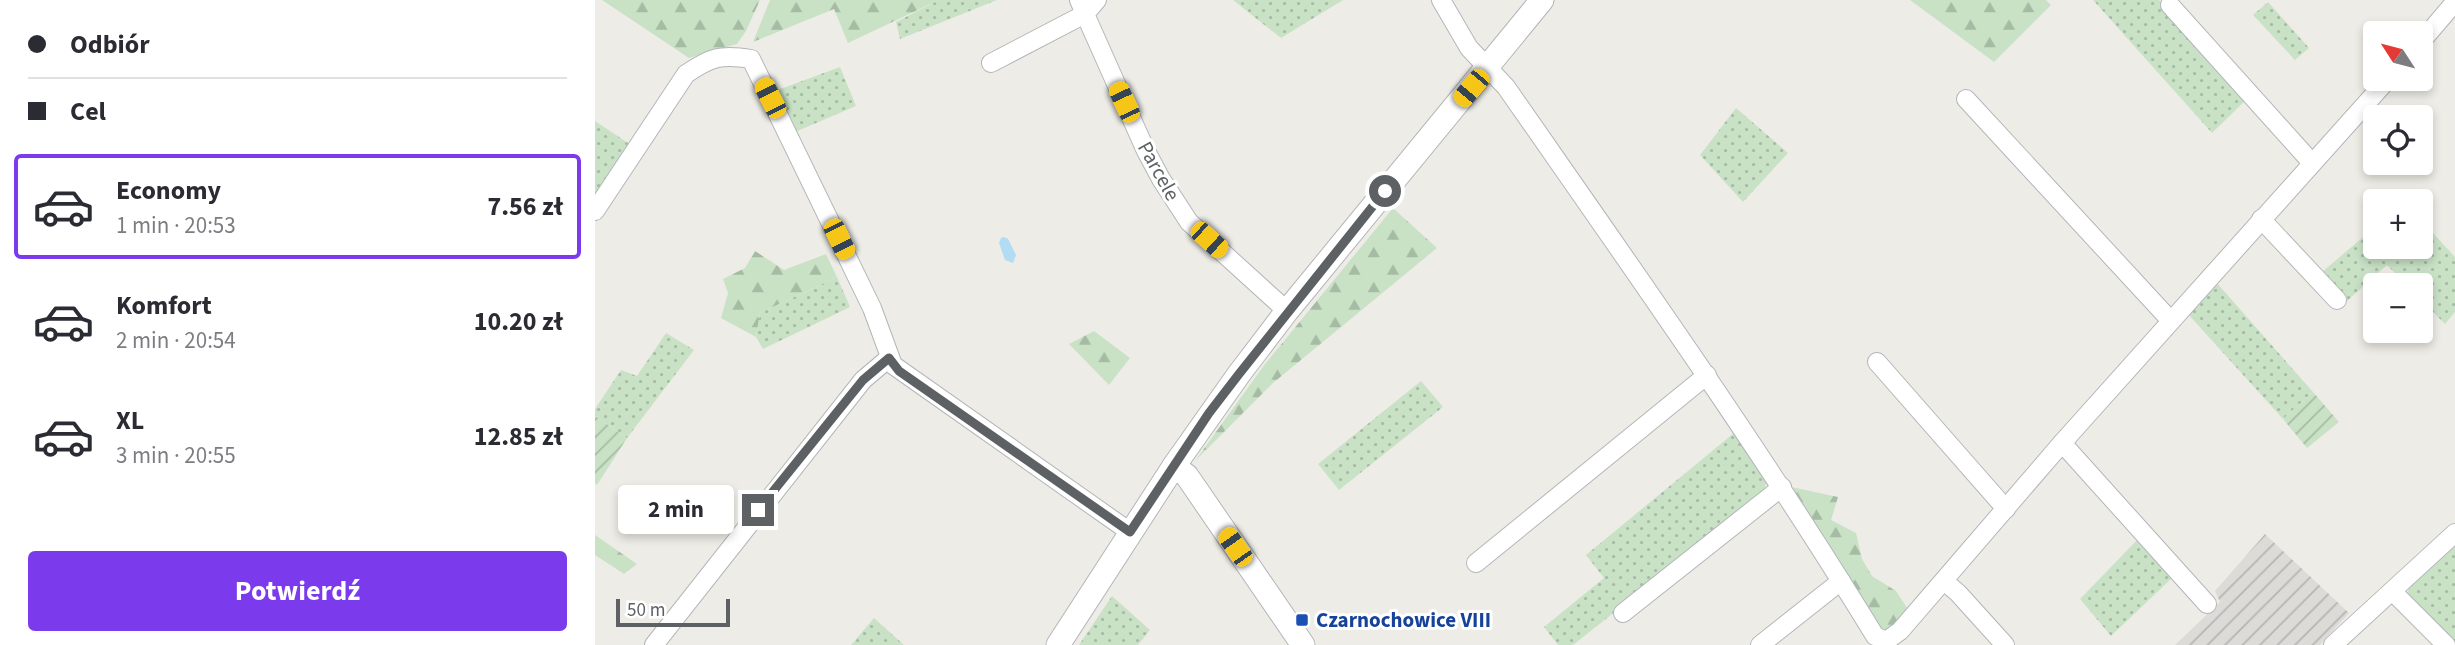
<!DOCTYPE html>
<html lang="pl">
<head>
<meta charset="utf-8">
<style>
	body { margin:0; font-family:"Source Sans 3",sans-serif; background:#f7f7f7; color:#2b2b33; height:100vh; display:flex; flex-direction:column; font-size:26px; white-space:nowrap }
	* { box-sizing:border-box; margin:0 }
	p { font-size:23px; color:#7c7c81 }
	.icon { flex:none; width:38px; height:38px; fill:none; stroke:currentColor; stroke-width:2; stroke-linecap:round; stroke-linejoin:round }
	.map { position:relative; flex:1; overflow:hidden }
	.panel { display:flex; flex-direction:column; background:#fff; width:595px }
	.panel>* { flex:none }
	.banner { display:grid; align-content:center; height:154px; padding:0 28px; background:#fff }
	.needle { width:46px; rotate:306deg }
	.controls { position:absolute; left:1768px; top:21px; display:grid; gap:14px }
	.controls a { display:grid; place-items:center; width:70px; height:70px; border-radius:7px; background:#fff; box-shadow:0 4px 10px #0003; font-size:35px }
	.scale { position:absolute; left:21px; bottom:18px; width:114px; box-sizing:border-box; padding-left:7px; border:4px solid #5e6164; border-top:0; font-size:19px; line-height:24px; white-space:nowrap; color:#5e6164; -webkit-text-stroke:5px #fff; paint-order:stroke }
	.end { position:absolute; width:32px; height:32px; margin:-16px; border:9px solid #5e6164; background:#fff; box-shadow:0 0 0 4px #fff }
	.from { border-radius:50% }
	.bubble { position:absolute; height:49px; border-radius:7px; background:#fff; box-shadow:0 4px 10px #0003; font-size:23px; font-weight:700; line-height:49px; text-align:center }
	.car { position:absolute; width:21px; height:42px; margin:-21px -10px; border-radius:9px; box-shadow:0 0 5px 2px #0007; background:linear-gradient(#f5c518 24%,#345 0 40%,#f5c518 0 76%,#345 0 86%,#f5c518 0) }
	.banner b { display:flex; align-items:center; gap:24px; height:66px; font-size:26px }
	.banner b+b { border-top:2px solid #e1e1e2 }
	.banner i { width:18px; height:18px; background:#2b2b33 }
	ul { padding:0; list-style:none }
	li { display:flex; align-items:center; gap:21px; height:105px; margin:0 14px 10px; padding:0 14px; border:4px solid transparent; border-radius:7px }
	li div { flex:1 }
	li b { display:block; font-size:26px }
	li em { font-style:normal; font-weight:700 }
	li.active { border-color:#7c3aed }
	li>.icon { width:63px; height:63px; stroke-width:1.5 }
	.cta { display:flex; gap:14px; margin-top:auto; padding:14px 28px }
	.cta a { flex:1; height:80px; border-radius:7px; background:#7c3aed; color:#fff; font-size:28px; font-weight:700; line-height:80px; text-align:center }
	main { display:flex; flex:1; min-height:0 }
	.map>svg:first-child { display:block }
	.industrial { fill:url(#industrial-furrows) }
	.grass { fill:url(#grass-dots) }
	.forest { fill:url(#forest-firs) }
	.garden { fill:url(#garden-furrows) }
	.water { fill:#b1dcf4 }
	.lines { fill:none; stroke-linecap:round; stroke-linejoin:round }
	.minor-casing { stroke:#b3b6b9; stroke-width:20 }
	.tertiary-casing { stroke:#b3b6b9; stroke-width:25 }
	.minor { stroke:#fff; stroke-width:18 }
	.tertiary { stroke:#fff; stroke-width:23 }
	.route { stroke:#5e6164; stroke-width:9 }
	.transit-dot { fill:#1a4fb4; stroke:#fff; stroke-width:2.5 }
	.labels { text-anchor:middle; stroke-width:6; stroke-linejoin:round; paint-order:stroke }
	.street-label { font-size:21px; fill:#5e6164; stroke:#fff }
	.transit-label { font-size:21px; font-weight:bold; fill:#164399; stroke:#fff; text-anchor:start }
</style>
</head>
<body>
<main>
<section class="panel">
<div class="banner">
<b><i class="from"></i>Odbiór</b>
<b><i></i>Cel</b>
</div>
<ul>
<li class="active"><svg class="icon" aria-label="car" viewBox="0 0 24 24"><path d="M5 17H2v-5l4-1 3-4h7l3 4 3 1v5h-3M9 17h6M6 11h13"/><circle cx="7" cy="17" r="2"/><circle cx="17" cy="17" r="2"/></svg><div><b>Economy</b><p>1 min · 20:53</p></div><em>7.56 zł</em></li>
<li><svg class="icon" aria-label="car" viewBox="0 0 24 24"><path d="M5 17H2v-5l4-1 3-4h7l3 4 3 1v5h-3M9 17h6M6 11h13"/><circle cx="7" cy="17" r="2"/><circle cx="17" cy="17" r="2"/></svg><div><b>Komfort</b><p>2 min · 20:54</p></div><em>10.20 zł</em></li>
<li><svg class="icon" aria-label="car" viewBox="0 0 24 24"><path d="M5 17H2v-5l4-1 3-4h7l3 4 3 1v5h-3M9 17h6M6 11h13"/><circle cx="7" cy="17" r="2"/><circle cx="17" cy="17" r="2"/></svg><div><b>XL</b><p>3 min · 20:55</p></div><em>12.85 zł</em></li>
</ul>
<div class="cta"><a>Potwierdź</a></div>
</section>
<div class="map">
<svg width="1860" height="645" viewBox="0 0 1860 645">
	<defs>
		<pattern id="industrial-furrows" width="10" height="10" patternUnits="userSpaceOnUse" patternTransform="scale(1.75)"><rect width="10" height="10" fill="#dddbd8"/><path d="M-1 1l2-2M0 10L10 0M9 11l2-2" fill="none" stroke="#b6b5b3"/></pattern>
		<pattern id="grass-dots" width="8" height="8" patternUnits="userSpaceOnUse" patternTransform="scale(1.75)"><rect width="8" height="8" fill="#c9e2c6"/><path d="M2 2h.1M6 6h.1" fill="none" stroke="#a6bba4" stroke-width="1.8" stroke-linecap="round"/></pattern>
		<pattern id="forest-firs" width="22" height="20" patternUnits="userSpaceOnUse" patternTransform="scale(1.75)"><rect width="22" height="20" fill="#c9e2c6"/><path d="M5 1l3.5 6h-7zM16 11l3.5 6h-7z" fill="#a6bba4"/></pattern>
		<pattern id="garden-furrows" width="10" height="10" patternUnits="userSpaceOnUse" patternTransform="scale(1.75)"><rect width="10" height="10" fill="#c9e2c6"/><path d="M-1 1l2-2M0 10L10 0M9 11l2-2" fill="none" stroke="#a6bba4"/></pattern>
	</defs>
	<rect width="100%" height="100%" fill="#eeece6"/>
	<!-- industrial -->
	<path class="industrial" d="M1670,534L1754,613L1725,645H1580L1625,602L1620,591Z"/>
	<!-- grass -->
	<g class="grass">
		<path d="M344,0H402L305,39L301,22Z"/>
		<path d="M638,0H748L686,38Z"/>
		<path d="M1498,0H1564L1654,97L1617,133Z"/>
		<path d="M1673,2L1714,48L1700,60L1658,15Z"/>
		<path d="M245,67L261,106L200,132L180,91Z"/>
		<path d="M1141,108L1193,153L1148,202L1105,155Z"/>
		<path d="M0,121L36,145L0,200Z"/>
		<path d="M1825,219L1860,257V312L1850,324L1825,299V285H1812L1792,265L1752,301L1727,272L1780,227V247H1825Z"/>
		<path d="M242,277L255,307L168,349L161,337L165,313Z"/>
		<path d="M1621,282L1718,392L1688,419L1593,314Z"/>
		<path d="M71,333L99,350L32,438L0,416V409L26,370L42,376Z"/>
		<path d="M826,381L848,407L744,490L723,464Z"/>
		<path d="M1139,433L1172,477L1169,494L978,645H963L949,627L1009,578L991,555Z"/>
		<path d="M1544,538L1578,577L1516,636L1485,599Z"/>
		<path d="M1857,545L1860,547V643L1811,598L1815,583Z"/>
		<path d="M517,596L555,630L543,645H484Z"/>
		<path d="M279,618L309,645H256Z"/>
	</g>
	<!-- forest -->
	<g class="forest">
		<path d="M7,0H165L151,31L142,44L94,58Z"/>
		<path d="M175,0H344L253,43L239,9L158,42Z"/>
		<path d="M1315,0H1451L1456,5L1399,62Z"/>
		<path d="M798,208L842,248L678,383L600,461L670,364Z"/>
		<path d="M160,251L189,270L231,254L242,277L165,313L161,337L126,318L133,293L128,279L150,268Z"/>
		<path d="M499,331L535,358L514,385L474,344Z"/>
		<path d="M1187,485L1243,497L1236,520L1261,533L1267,559L1277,576L1301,591L1312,608L1295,629H1284Z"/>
		<path d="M0,535L42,564L29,574L0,555Z"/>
	</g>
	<!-- garden -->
	<g class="garden">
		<path d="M1718,392L1744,422L1712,448L1688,419Z"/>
		<path d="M0,416L32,438L2,485L0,483Z"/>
	</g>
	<!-- water -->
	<path class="water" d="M409,237L413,239L421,255L418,263L410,260L404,243L406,238Z"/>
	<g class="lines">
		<defs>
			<g id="minor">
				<path d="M502,0L490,14L551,151L566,179L594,222L692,311"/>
				<path d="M846,0L874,48L911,87C1037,268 1165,448 1280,636L1291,641L1305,631L1467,443L1793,79"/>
				<path d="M1575,5L1717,163"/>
				<path d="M1825,43L1860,2"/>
				<path d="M396,63L490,14L484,0"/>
				<path d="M1371,99L1576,321"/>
				<path d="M0,211L91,74C116,57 126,54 156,59L277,308L298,365L535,532"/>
				<path d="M1666,219L1742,300"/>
				<path d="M1282,362L1411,509"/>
				<path d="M1467,443L1612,604"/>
				<path d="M881,563L1112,375"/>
				<path d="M1349,581L1363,593L1410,645"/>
				<path d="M1797,591L1851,645"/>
				<path d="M1028,613L1187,487"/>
				<path d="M59,645L268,380L294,358"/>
				<path d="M1165,645L1246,581"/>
				<path d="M1738,645L1860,533"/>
			</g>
			<g id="tertiary">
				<path d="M579,466L592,476L708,645"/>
				<path d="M463,645L579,466L644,374L692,311L947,0"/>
			</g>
		</defs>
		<!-- minor casing -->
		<use href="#minor" class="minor-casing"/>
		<!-- tertiary casing -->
		<use href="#tertiary" class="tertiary-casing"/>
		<!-- minor -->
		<use href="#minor" class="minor"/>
		<!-- tertiary -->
		<use href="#tertiary" class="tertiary"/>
	</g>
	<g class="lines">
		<!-- route -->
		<path class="route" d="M163,510L268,380L294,358L304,371L535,532L614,413L644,374L790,191"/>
	</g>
	<!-- markers -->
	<rect class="transit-dot" x="700" y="613" width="14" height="14" rx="3.5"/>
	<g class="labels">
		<!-- street labels -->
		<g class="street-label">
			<text transform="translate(564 171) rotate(61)" y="7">Parcele</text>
		</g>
		<!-- transit labels -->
		<g class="transit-label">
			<text x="721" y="627">Czarnochowice VIII</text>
		</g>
	</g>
</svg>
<div class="controls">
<a><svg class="needle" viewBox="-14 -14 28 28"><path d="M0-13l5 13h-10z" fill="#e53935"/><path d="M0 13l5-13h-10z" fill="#7c7c81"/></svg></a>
<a><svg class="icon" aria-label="locate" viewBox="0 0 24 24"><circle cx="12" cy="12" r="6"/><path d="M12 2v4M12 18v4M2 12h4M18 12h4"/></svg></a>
<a>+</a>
<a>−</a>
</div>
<div class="scale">50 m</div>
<i class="end from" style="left:790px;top:191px"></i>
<i class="end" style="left:163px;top:510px"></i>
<div class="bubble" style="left:23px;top:485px;width:116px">2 min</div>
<i class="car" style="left:876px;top:88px;rotate:220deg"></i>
<i class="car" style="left:175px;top:98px;rotate:333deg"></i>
<i class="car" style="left:529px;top:102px;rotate:335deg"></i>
<i class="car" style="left:244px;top:239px;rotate:154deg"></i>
<i class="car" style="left:614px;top:240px;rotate:132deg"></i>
<i class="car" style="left:640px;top:547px;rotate:325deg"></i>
</div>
</main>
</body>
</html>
